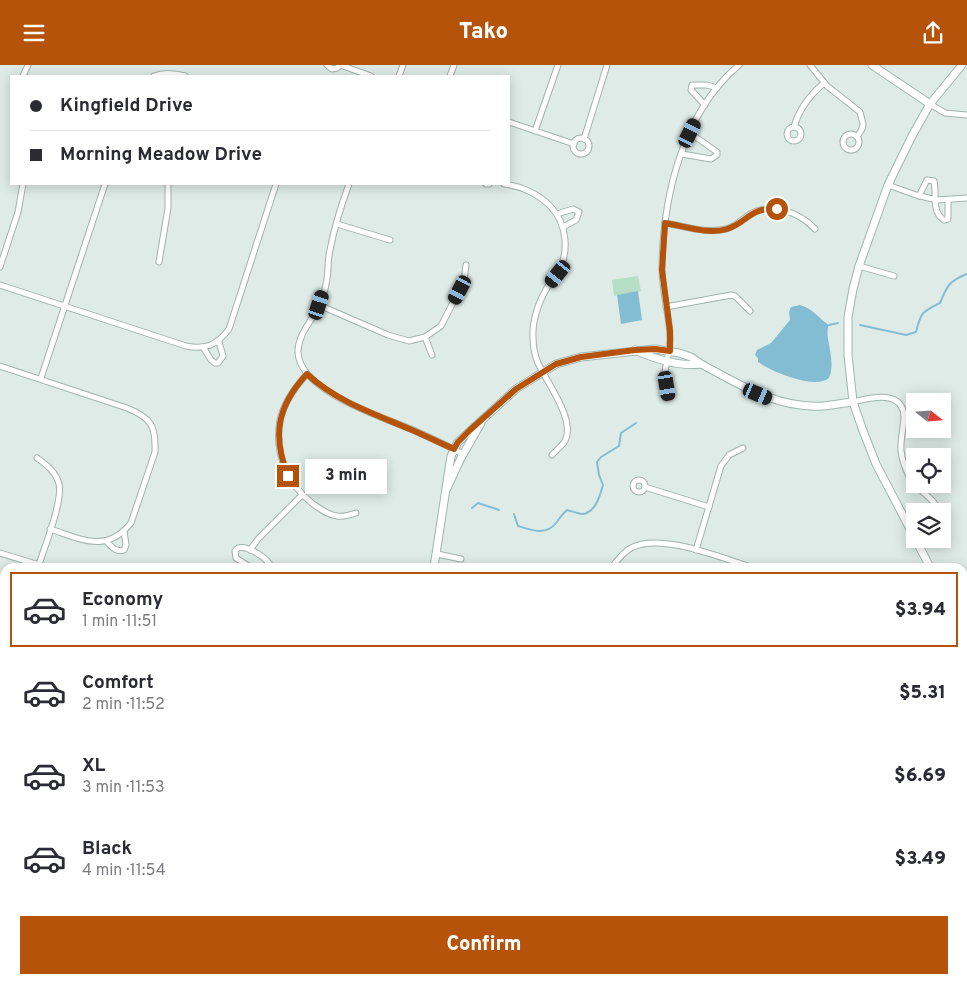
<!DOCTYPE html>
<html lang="en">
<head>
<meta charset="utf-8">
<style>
	body { margin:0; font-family:Overpass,sans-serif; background:#f7f7f7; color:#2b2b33; height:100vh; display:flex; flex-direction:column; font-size:19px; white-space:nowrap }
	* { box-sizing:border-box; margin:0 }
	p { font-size:16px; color:#7c7c81 }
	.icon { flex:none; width:28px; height:28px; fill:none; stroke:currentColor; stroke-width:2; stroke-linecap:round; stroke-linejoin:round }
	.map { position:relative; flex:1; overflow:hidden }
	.side { position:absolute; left:0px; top:498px; width:968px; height:421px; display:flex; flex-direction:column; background:#fff; border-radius:15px 15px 0 0; box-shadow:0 2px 12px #0003 }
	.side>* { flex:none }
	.guide { position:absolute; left:10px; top:10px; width:500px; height:110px; border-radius:0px; box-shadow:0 2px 12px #0003; display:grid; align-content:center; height:110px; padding:0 20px; background:#fff }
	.needle { width:32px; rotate:107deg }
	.controls { position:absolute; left:906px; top:328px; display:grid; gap:10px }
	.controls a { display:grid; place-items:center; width:45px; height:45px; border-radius:0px; background:#fff; box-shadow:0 2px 12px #0003; font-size:25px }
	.end { position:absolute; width:22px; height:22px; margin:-11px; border:6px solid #b45309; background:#fff; box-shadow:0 0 0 2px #fff }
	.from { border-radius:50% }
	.bubble { position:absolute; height:35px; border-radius:0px; background:#fff; box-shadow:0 2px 12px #0003; font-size:16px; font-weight:800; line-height:35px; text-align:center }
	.car { position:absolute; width:15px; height:30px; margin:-15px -8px; border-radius:6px; box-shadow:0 0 4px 1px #0007; background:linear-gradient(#222 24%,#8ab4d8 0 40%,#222 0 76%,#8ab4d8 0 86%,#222 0) }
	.guide b { display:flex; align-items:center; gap:18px; height:48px; font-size:19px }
	.guide b+b { border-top:1px solid #e1e1e2 }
	.guide i { width:12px; height:12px; background:#2b2b33 }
	ul { padding:9px 0 0; list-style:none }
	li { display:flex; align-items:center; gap:15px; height:75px; margin:0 10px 8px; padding:0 10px; border:2px solid transparent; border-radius:0px }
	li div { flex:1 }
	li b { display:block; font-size:19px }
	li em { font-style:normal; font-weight:800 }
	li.active { border-color:#b45309 }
	li>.icon { width:45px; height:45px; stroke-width:1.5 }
	.cta { display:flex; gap:10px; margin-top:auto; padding:10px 20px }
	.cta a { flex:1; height:58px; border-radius:0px; background:#b45309; color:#fff; font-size:20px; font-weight:800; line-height:58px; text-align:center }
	header { display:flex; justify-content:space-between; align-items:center; height:65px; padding:0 20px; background:#b45309; color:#fff; font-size:22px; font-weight:800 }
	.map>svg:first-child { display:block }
	.grass { fill:url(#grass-dots) }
	.garden { fill:#b5dec5 }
	.water { fill:#82bdd4 }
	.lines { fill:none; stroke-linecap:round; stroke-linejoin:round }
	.stream { stroke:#82bdd4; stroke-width:2 }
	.street-casing { stroke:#a1b3af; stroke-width:7 }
	.secondary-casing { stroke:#9db7b1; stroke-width:9 }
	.street { stroke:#fff; stroke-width:5 }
	.secondary { stroke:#fff; stroke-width:7 }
	.route { stroke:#b45309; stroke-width:6 }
</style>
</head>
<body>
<header><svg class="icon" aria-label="menu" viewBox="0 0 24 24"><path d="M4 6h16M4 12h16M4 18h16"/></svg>Tako<svg class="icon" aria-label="share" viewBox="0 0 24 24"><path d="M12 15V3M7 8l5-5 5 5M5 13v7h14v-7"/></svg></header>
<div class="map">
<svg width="967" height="918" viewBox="0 0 967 918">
	<defs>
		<pattern id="grass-dots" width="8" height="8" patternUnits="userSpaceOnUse" patternTransform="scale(1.25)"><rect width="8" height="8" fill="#b5dec5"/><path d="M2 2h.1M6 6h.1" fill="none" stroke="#9bbfaa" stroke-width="1.8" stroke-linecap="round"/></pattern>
	</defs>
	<rect width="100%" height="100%" fill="#deebe7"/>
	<!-- grass -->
	<g class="grass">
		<path d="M963,727L967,733V918H805V914H962Z"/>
		<path d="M516,914H733L729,918H580L576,914L563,918H514Z"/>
	</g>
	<!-- garden -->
	<path class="garden" d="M638,211L641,226L614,231L612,215Z"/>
	<!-- water -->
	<g class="water">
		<path d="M638,226L642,255L621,259L617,230Z"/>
		<path d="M800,240C814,244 819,254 829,260C823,271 837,294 829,313C815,325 772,307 758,297V293L755,290L757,285L771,278L790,255L789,247L791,242Z"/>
		<path d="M733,914H805V918H729Z"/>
	</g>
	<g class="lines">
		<!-- stream -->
		<g class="stream">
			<path d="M829,260L838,258"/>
			<path d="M860,260L906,270L916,267C921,247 922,247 940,238C947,221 949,216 967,209"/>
			<path d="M472,443L478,438L499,445"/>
			<path d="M514,449L518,461C531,465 546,471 556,458C560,453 562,449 567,445C572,446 579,449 583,449C596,447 600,430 603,420L599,410L597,397L601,392L619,381L621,368L636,358"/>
			<path d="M384,502L388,500"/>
		</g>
		<defs>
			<g id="street">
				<path d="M327,0L332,4L337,3L340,0"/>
				<path d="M340,0L371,11"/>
				<path d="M810,0L827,21L860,47L863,59L862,64L857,72"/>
				<path d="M23,11L28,0"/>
				<path d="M154,11C164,7 174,8 185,11"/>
				<path d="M399,11L403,0"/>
				<path d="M450,11L454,0"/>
				<path d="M930,39L945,48L967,50"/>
				<path d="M705,40L691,25L692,20H707L717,23"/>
				<path d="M509,57L574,79"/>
				<circle cx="794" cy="69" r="7"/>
				<path d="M794,62C799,44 810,30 824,18"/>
				<path d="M535,66L558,0"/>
				<circle cx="851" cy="77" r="8"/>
				<circle cx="581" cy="81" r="8"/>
				<path d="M584,74L607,0"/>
				<path d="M682,89L711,94L717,90V87L690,68"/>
				<path d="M349,119C342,138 334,164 330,185C327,196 329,208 326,219C325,226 322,234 319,241C312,256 299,268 298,285C296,325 382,352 411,364C429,372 446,380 463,389"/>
				<path d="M486,119H489"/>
				<path d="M504,119C521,121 539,129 551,142C567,159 570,188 557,209C555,212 552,215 550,218C540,233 532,254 533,272C533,280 535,291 538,298C547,318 576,355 565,376C562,381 556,385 552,390"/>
				<path d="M888,120L916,130L937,135L967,133"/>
				<path d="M919,131L927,115L934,116C937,129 931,147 944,155L948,154V135"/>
				<path d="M557,149L573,144L579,147L576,155L563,162"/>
				<path d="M665,158C684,161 706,169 726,164C735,162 741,155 749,150C770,136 799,147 815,164"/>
				<path d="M337,159L390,175"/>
				<path d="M159,197L168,143V119"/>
				<path d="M859,201L894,211"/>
				<path d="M0,202L18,147L23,119"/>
				<path d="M0,220L186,281C206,285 217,280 229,264L276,119"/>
				<path d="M319,240L388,270L409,276L425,272L441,261L464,216L466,200"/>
				<path d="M666,242L731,230L735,231L750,246"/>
				<path d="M425,272L432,290"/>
				<path d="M203,282L211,295L215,298H218L223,291L219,277"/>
				<path d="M0,301L127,343C151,353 156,360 155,387L131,458C106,489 81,474 50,464"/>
				<path d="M307,309C295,322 284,337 280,355C274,387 287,419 313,439C320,444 328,450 337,451C343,452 350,450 356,448"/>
				<path d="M41,313L105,119"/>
				<path d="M669,331C667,324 665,316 665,308C666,296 671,284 670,271C669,248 662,226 662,203C663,132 682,48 739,0"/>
				<path d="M853,337C870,333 902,324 904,351C904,363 900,374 901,386C902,394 905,403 909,411C915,425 936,433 938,446"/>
				<path d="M37,393C47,400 56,407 59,419C63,436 44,484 38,502"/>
				<circle cx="639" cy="421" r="6"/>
				<path d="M645,422L709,442"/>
				<path d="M106,476C111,481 116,488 124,485L126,480L124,466"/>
				<path d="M250,485L258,474L302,430"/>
				<path d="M696,485L721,401L729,390L743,383"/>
				<path d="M0,488L39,500"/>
				<path d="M437,489L461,494"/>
				<path d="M250,502L236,493L235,486L238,483C247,480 268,493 271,502"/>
				<path d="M612,502C617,496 623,487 631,483C660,467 721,493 751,502"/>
				<path d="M962,542L967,539"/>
				<path d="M962,554L967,556"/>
				<path d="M0,568L5,567"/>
				<path d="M0,574L5,580"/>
				<path d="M0,735L5,736"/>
				<path d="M46,918L48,914"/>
				<path d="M329,918V914"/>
				<path d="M461,918L462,914"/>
			</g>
			<g id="secondary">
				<path d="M872,0L930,39"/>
				<path d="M701,299C739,319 777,344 823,341C833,340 843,338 853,337"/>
				<path d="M447,423L461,393L481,358"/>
				<path d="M434,502L451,391L458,377L516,324L556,299L581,292L655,284L679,288L691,292L701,299C678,302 655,294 635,285"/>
				<path d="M930,502L876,399L862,363L853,337L848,290V252L853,224L859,201L888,120L912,71L930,39L962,0"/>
				<path d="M962,563L967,571"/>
				<path d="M0,624L5,626"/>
			</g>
		</defs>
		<!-- street casing -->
		<use href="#street" class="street-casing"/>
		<!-- secondary casing -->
		<use href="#secondary" class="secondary-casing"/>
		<!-- street -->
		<use href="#street" class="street"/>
		<!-- secondary -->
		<use href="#secondary" class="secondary"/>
	</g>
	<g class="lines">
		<!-- route -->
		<path class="route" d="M288,411C272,371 277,341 307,309C337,337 375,349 412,365C426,371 440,378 454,384L458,377L470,365L516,324L556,299L581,292L635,285L655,284L670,286V266L662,205L665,158C684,161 708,170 727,164C748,157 750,142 777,144"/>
	</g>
</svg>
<div class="controls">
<a><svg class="needle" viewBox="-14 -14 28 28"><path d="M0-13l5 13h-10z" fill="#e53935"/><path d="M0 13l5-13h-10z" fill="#7c7c81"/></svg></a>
<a><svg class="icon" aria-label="locate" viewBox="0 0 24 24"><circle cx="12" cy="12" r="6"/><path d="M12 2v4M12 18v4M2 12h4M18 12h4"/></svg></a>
<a><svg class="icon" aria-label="layers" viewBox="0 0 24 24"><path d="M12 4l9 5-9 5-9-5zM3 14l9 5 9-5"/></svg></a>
</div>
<i class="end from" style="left:777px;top:144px"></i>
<i class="end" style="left:288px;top:411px"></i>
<div class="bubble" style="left:305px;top:394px;width:82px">3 min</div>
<i class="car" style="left:690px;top:68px;rotate:26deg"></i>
<i class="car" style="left:558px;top:209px;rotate:219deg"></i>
<i class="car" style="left:460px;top:225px;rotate:208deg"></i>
<i class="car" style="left:319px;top:240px;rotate:18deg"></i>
<i class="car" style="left:667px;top:321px;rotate:171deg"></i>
<i class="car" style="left:758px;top:329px;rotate:113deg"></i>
<div class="guide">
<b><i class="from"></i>Kingfield Drive</b>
<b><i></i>Morning Meadow Drive</b>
</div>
<section class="side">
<ul>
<li class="active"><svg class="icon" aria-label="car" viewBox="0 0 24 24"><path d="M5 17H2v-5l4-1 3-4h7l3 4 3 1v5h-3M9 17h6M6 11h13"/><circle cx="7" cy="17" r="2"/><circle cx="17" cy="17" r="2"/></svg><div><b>Economy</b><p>1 min · 11:51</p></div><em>$3.94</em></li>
<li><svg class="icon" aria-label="car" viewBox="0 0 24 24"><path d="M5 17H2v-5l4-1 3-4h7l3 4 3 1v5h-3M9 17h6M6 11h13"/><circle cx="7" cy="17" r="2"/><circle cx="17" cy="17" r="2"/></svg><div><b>Comfort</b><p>2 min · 11:52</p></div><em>$5.31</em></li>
<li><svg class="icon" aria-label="car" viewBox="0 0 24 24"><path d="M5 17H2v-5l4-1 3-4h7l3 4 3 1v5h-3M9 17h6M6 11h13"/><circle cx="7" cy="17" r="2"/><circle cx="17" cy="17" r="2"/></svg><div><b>XL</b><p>3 min · 11:53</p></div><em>$6.69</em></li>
<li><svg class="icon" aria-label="car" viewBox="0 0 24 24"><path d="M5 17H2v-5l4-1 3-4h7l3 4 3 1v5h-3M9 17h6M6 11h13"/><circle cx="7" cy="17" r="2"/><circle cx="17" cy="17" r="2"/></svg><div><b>Black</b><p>4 min · 11:54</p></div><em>$3.49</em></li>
</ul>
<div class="cta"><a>Confirm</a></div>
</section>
</div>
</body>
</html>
